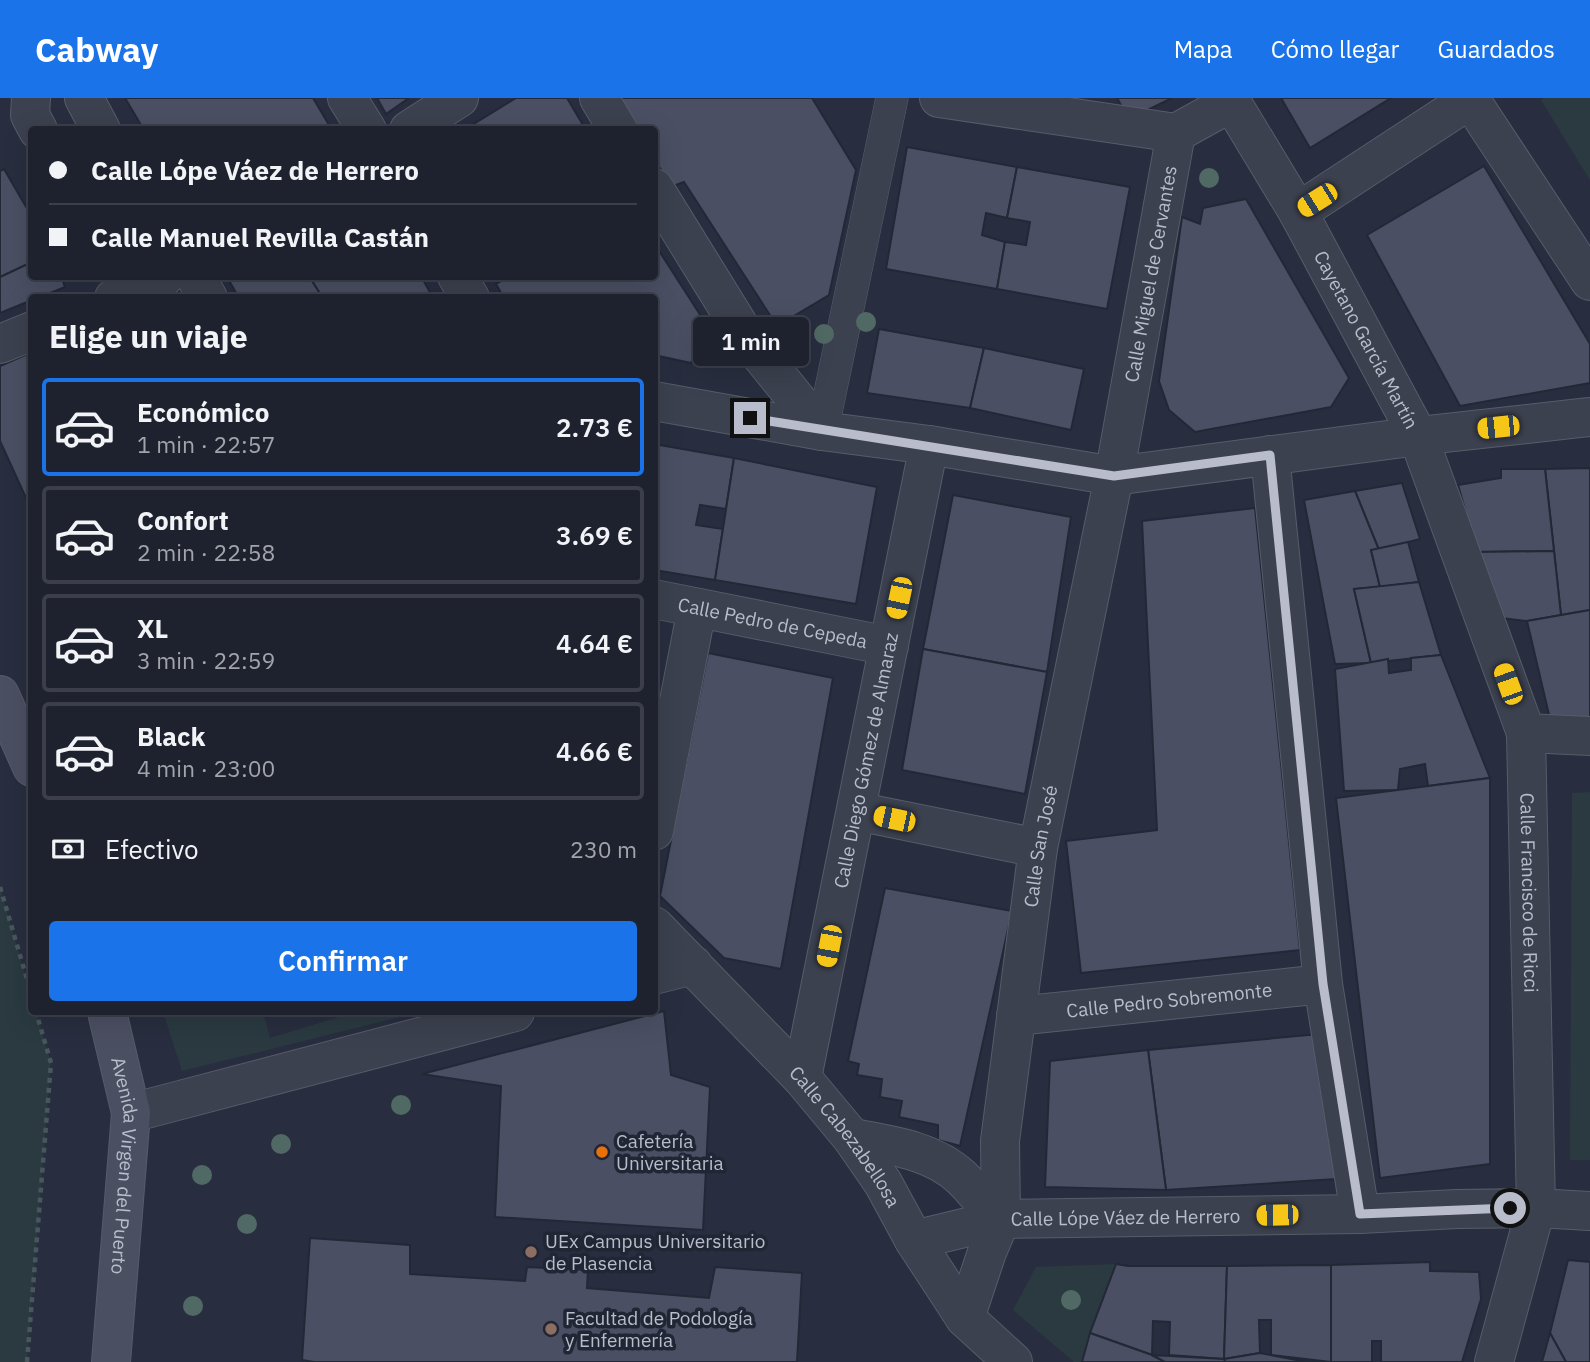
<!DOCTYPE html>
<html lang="es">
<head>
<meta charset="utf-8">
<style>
	body { margin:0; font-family:"IBM Plex Sans",sans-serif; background:#262a37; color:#f1f3f6; height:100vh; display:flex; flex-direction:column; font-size:26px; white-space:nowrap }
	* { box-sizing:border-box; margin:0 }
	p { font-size:23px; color:#a1a4aa }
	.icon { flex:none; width:38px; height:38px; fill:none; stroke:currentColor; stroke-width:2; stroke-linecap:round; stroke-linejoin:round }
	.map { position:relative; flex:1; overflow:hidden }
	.details { position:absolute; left:28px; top:196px; width:630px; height:721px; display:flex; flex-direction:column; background:#1e222f; border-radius:7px; box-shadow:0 7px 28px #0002,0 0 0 2px #3c3f4b }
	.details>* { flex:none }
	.hud { position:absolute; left:28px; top:28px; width:630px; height:154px; border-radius:7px; box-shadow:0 7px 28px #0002,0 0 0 2px #3c3f4b; display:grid; align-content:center; height:154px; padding:0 21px; background:#1e222f }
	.end { position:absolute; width:32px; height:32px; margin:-16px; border:9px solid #b9bcca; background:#111; box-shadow:0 0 0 4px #111 }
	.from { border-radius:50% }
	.bubble { position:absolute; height:49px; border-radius:7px; background:#1e222f; box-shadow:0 7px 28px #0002,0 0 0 2px #3c3f4b; font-size:23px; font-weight:600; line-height:49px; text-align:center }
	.car { position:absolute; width:21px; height:42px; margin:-21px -10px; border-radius:9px; box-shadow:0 0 5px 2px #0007; background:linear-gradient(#f5c518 24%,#345 0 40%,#f5c518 0 76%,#345 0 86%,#f5c518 0) }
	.hud b { display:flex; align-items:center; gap:24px; height:66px; font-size:26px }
	.hud b+b { border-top:2px solid #3c3f4b }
	.hud i { width:18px; height:18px; background:#f1f3f6 }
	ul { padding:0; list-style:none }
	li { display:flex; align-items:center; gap:21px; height:98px; margin:0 14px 10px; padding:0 7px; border:4px solid #3c3f4b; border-radius:7px }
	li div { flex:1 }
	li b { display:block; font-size:26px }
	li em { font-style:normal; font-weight:600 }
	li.active { border-color:#1a73e8 }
	li>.icon { width:63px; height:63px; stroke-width:1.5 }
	h2 { padding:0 21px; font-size:32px; line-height:84px }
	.pay { display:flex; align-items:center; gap:18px; height:77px; padding:0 21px; font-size:26px }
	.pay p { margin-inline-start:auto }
	.primary-button { display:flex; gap:14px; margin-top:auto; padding:14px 21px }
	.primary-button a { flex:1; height:80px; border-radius:7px; background:#1a73e8; color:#fff; font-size:28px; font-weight:600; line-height:80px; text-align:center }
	header { display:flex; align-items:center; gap:42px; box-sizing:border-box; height:98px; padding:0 35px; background:#1a73e8; color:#fff }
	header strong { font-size:33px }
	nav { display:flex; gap:38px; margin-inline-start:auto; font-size:24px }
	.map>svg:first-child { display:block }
	.green { fill:#2a3a40 }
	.building { fill:#4a4f63; stroke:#232837; stroke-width:2 }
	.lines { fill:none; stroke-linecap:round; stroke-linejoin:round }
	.pedestrian-casing { stroke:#575c6a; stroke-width:33 }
	.minor-casing { stroke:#575c6a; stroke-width:40 }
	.secondary-casing { stroke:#575c6a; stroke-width:40 }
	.path { stroke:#48575d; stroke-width:4.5; stroke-dasharray:5 5; stroke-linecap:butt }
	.pedestrian { stroke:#3c414f; stroke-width:32 }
	.minor { stroke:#3c414f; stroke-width:38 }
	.secondary { stroke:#4b4f62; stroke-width:38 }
	.tree { fill:#516964 }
	.route { stroke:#b9bcca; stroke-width:9 }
	.food-dot { fill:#e8710a; stroke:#212635; stroke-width:2.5 }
	.education-dot { fill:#8d6e63; stroke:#212635; stroke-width:2.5 }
	.labels { text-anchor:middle; stroke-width:7; stroke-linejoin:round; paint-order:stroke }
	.street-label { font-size:19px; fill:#b9bcca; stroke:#212635 }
	.poi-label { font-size:19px; fill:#b9bcca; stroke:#212635; text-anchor:start }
</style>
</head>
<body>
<header>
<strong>Cabway</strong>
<nav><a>Mapa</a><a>Cómo llegar</a><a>Guardados</a></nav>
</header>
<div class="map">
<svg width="1590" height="1264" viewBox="0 0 1590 1264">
	<rect width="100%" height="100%" fill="#282e3f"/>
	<!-- green -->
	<g class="green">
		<path d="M1545,0H1590V82L1541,2Z"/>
		<path d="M1590,694V1062H1570L1572,695Z"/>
		<path d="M0,789L31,898L32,914H36L51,965L27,1264H0Z"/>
		<path d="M163,914H263L270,940L355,914H420L182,973Z"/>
		<path d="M1116,1166L1082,1264H1074L1013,1212L1036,1169Z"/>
	</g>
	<!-- building -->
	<g class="building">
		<path d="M125,0H313L332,32H144Z"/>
		<path d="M377,0H409L386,16Z"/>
		<path d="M516,0H567L586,32H464Z"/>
		<path d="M620,0H812L856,72L829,197L777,228L684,84L673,88L654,62V48L657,45L654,41V32L638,29Z"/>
		<path d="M1117,0H1172L1129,21Z"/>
		<path d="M1281,0H1391L1310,50Z"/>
		<path d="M907,49L1017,69L1007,120L986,115L982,137L1005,144L997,191L886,171Z"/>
		<path d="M1484,68L1590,246V285L1460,308L1367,137Z"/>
		<path d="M1017,69L1130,89L1107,211L997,191L1005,144L1026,147L1030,124L1007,120Z"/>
		<path d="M4,71L32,119V164L0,179V73Z"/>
		<path d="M1246,101L1349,280L1331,309L1195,334L1169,312L1159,283L1182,119L1200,126L1203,110Z"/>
		<path d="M654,145L708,229L691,265L654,257V200H504L496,186L510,178H654Z"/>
		<path d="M32,164V178H61L65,189L38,200H32V202L0,215V179Z"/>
		<path d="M228,178H309L323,200H239L227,179Z"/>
		<path d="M309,178H421L433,200H323Z"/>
		<path d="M879,231L984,250L970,310L867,295Z"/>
		<path d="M984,250L1084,271L1071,332L970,310Z"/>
		<path d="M32,254V413L0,343V268Z"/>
		<path d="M654,346L734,360L726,411L700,407L696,427L723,431L715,482L654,472Z"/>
		<path d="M734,360L877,389L856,506L715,482Z"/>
		<path d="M1590,370V512L1561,517L1545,371Z"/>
		<path d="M1501,371H1545L1554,453L1477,454L1458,387L1501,380Z"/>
		<path d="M1402,385L1420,441L1379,452L1355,393Z"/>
		<path d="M1355,393L1379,452H1371L1380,489L1354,491L1371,565L1335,566L1304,402Z"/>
		<path d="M953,397L1071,419L1047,574L923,551Z"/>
		<path d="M1255,410L1300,852L1081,875L1066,743L1157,732L1142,423Z"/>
		<path d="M1408,444L1419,484L1380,489L1371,452Z"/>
		<path d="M1554,453L1561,517L1527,523L1501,520L1477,454Z"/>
		<path d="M1419,484L1441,557L1371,565L1354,491Z"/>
		<path d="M1590,512V624L1550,621L1527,523Z"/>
		<path d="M923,551L1047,574L1025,696L902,672Z"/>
		<path d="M708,555L833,580L781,871L724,860L660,798Z"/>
		<path d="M1441,557L1490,680L1428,688L1425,666L1400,671L1398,692L1344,693L1335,571L1388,561L1389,575L1411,572V560Z"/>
		<path d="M1490,680V1066L1380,1080L1336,700Z"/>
		<path d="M885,790L1012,813L960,1048L938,1042V1027L899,1019L902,1003L880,999L882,981L857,977L859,966L848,963Z"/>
		<path d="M664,913L671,977L710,989L703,1132L495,1119L501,988L422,976Z"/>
		<path d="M1319,936L1336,1081L1166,1092L1148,952Z"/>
		<path d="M1148,952L1166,1092L1045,1089L1050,963Z"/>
		<path d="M310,1140L410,1147V1176L525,1183L527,1169L588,1172L587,1190L709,1200L715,1169L802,1175L797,1264H314L302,1262Z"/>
		<path d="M1568,1162L1590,1164V1264H1566L1550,1235Z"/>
		<path d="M1430,1164V1173L1479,1174L1481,1201L1462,1264H1381V1243H1372V1264H1322L1331,1167Z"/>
		<path d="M1116,1166L1128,1168H1227L1224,1261L1169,1257L1170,1224L1153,1223L1152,1257L1090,1235Z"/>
		<path d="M1331,1167V1264L1271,1257V1222H1259L1260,1255L1224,1261L1227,1168Z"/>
		<path d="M1090,1235L1152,1257L1165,1264H1082Z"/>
		<path d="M1550,1235L1566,1264H1542Z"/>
		<path d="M1260,1255L1307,1264H1322H1225L1224,1261Z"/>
		<path d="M1152,1257L1224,1261L1225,1264H1165Z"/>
	</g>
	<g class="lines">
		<defs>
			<path id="pedestrian" d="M822,333L892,0"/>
			<g id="minor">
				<path d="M31,0L30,17L38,32"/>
				<path d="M84,0L101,32"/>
				<path d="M347,0L367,32"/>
				<path d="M599,0L618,32"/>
				<path d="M939,0L1176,35"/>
				<path id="s1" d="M1229,0L1298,114L1418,338L1526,635L1536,1110L1494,1264"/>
				<path d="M1470,1L1590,183"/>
				<path d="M409,32L459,0"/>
				<path d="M654,90L746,239L822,333"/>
				<path d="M1298,114L1472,0"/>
				<path d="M195,178L208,200"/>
				<path d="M457,178L470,200"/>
				<path d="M114,200L165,178"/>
				<path d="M0,246L32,233"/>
				<path d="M654,303L822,333L929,347L1114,378L1418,338L1590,319"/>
				<path d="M1270,357L1323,886L1360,1116"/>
				<path id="s2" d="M654,501L889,548"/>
				<path d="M1526,635L1590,638"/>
				<path d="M856,713L1038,750"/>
				<path d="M654,733L697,510"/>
				<path id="s3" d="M654,828L802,980L852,1040L883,1085L914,1142L965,1220L1013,1264"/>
				<path d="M654,877L693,867"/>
				<path id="s4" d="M1016,918L1323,886"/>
				<path id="s5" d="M802,980L929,347"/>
				<path d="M131,1015L515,914"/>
				<path d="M852,1040C889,1047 932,1052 961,1079C973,1090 983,1104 994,1116"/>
				<path id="s6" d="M914,1142L1001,1121L1360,1116L1457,1111L1536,1110L1590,1113"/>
				<path id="s7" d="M965,1220L987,1154L1001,1121L1000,1043L1038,750L1114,378L1176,35L1232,4"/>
			</g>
			<g id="secondary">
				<path d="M0,597L32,669"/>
				<path id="s8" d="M107,914L131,1015L111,1264"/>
			</g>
		</defs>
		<!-- pedestrian casing -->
		<use href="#pedestrian" class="pedestrian-casing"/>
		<!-- minor casing -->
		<use href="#minor" class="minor-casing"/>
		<!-- secondary casing -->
		<use href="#secondary" class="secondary-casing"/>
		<!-- path -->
		<g class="path">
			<path d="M0,789L32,898"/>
			<path d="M27,1264L51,965L36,914"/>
		</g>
		<!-- pedestrian -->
		<use href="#pedestrian" class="pedestrian"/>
		<!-- minor -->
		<use href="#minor" class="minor"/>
		<!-- secondary -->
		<use href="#secondary" class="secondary"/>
	</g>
	<!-- trees -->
	<g class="tree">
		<circle cx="1209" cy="80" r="10"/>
		<circle cx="866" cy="224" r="10"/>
		<circle cx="824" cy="236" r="10"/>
		<circle cx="401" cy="1007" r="10"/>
		<circle cx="281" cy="1046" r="10"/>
		<circle cx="202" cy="1077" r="10"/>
		<circle cx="247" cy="1126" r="10"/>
		<circle cx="1071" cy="1202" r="10"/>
		<circle cx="193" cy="1208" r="10"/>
	</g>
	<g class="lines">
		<!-- route -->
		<path class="route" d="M750,320L1114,378L1270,357L1323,886L1360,1116L1510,1110"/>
	</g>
	<!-- markers -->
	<circle class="food-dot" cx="602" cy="1054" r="7"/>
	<g class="education-dot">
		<circle cx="531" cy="1154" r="7"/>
		<circle cx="551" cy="1231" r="7"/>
	</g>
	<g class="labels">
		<!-- street labels -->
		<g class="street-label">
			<text dy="7" stroke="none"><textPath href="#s7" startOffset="1064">Calle Miguel de Cervantes</textPath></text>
			<text dy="7" stroke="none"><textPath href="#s1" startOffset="278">Cayetano García Martín</textPath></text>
			<text dy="7" stroke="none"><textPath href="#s2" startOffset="121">Calle Pedro de Cepeda</textPath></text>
			<text dy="7" stroke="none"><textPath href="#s5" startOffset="324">Calle Diego Gómez de Almaraz</textPath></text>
			<text dy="7" stroke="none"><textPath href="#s7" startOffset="481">Calle San José</textPath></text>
			<text dy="7" stroke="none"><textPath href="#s1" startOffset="863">Calle Francisco de Ricci</textPath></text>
			<text dy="7" stroke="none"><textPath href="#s4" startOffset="154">Calle Pedro Sobremonte</textPath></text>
			<text dy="7" stroke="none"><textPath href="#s3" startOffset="285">Calle Cabezabellosa</textPath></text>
			<text dy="7" stroke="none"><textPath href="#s8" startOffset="156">Avenida Virgen del Puerto</textPath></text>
			<text dy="7" stroke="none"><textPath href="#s6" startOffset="214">Calle Lópe Váez de Herrero</textPath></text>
		</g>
		<!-- poi labels -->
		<g class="poi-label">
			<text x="616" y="1050">Cafetería<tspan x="616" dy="22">Universitaria</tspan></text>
			<text x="545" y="1150">UEx Campus Universitario<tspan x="545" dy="22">de Plasencia</tspan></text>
			<text x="565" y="1227">Facultad de Podología<tspan x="565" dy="22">y Enfermería</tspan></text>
		</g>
	</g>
</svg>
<i class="end from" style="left:1510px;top:1110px"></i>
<i class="end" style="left:750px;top:320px"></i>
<div class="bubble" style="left:693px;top:219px;width:116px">1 min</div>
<i class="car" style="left:1317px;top:102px;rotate:238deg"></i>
<i class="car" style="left:1498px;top:329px;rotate:264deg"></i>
<i class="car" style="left:899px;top:500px;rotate:192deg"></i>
<i class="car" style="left:1508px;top:586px;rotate:340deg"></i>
<i class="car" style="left:894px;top:721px;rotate:282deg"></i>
<i class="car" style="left:829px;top:848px;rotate:191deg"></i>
<i class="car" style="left:1277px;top:1117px;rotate:269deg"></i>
<div class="hud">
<b><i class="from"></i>Calle Lópe Váez de Herrero</b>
<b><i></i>Calle Manuel Revilla Castán</b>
</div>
<section class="details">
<h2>Elige un viaje</h2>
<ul>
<li class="active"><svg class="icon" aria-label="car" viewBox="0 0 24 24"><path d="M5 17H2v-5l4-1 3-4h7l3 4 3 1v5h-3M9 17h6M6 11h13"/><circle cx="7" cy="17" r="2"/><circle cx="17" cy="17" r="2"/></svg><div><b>Económico</b><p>1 min · 22:57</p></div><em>2.73 €</em></li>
<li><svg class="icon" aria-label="car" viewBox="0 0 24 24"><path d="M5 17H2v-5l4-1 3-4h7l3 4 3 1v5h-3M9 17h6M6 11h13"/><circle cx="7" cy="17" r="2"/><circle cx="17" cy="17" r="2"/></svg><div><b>Confort</b><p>2 min · 22:58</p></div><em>3.69 €</em></li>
<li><svg class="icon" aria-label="car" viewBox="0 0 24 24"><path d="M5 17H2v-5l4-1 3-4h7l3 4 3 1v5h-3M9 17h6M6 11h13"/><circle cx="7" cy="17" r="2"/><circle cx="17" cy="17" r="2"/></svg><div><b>XL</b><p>3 min · 22:59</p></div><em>4.64 €</em></li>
<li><svg class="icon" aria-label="car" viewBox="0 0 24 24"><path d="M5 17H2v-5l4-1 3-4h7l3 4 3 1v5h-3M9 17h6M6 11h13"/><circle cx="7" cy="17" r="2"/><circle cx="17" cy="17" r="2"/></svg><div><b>Black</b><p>4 min · 23:00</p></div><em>4.66 €</em></li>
</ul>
<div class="pay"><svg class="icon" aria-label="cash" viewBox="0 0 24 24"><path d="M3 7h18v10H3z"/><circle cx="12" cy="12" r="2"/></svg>Efectivo<p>230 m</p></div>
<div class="primary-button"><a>Confirmar</a></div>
</section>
</div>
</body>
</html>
